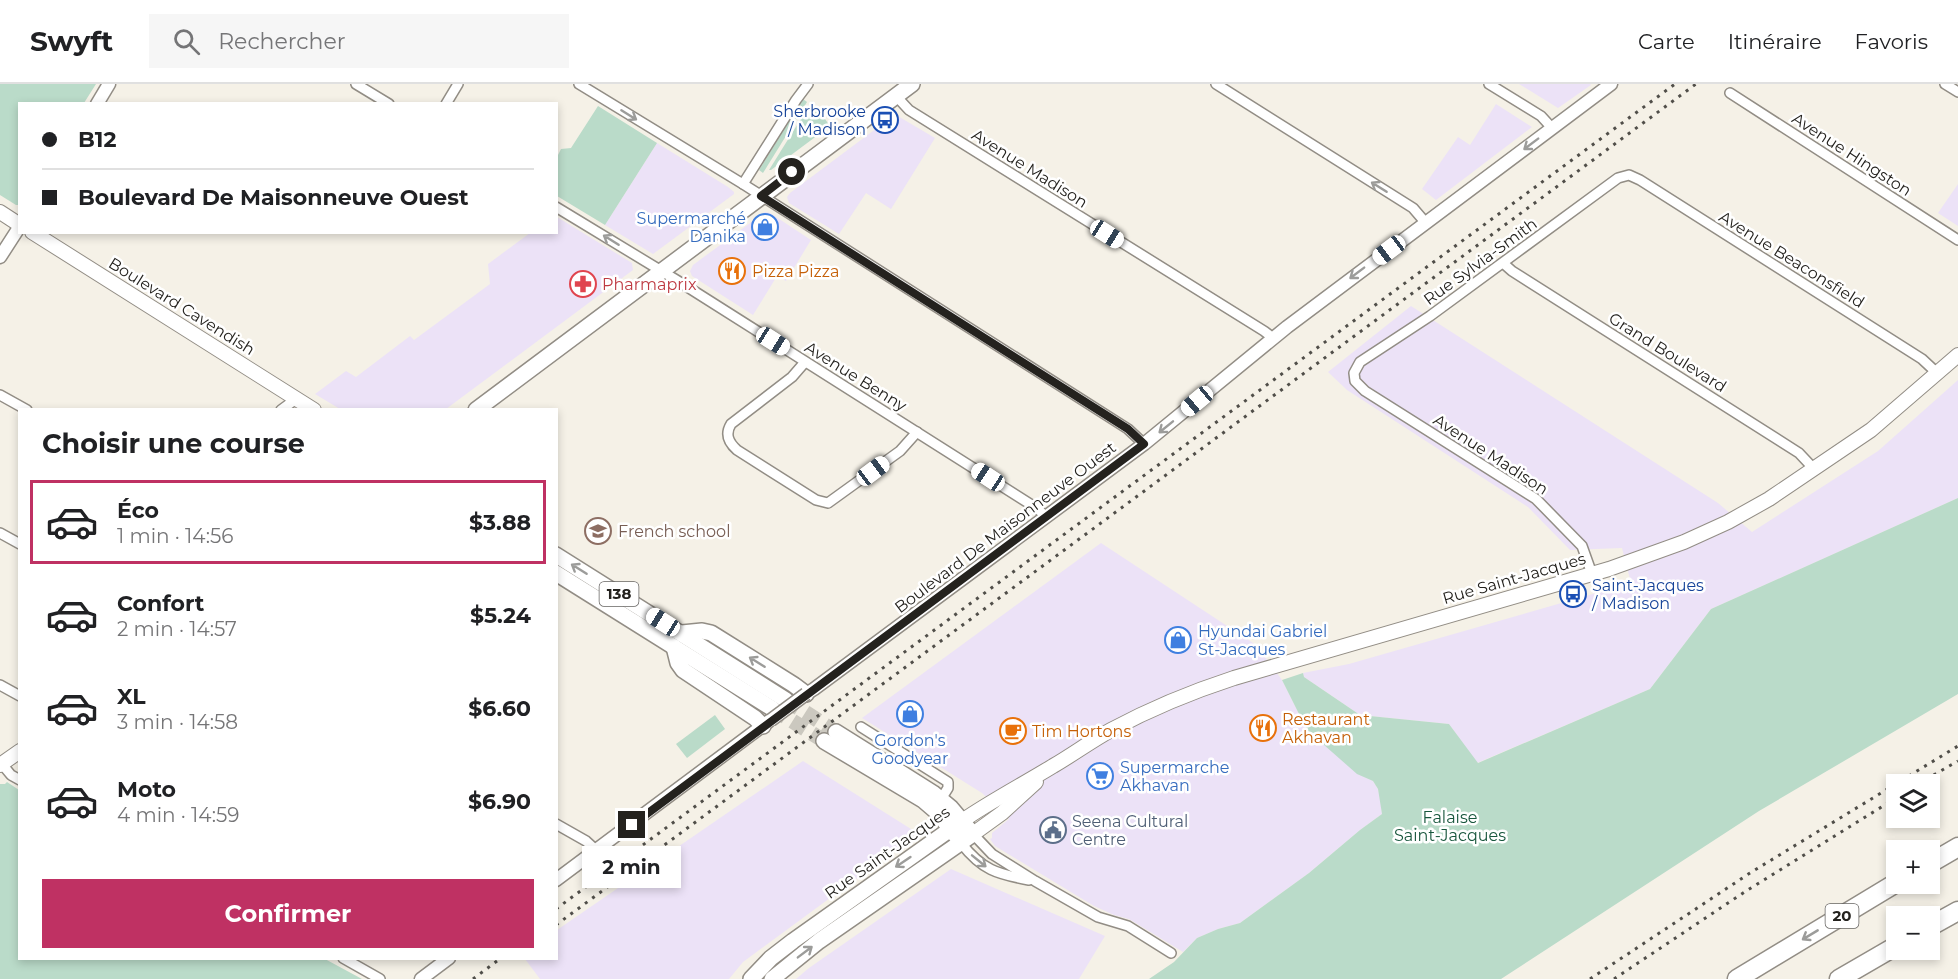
<!DOCTYPE html>
<html lang="fr">
<head>
<meta charset="utf-8">
<style>
	body { margin:0; font-family:Montserrat,sans-serif; background:#f6f6f6; color:#202124; height:100vh; display:flex; flex-direction:column; font-size:22px; white-space:nowrap }
	* { box-sizing:border-box; margin:0 }
	p { font-size:20px; color:#757577 }
	.icon { flex:none; width:33px; height:33px; fill:none; stroke:currentColor; stroke-width:2; stroke-linecap:round; stroke-linejoin:round }
	.map { position:relative; flex:1; overflow:hidden }
	.sheet { position:absolute; left:18px; top:324px; width:540px; height:552px; display:flex; flex-direction:column; background:#fff; border-radius:0px; box-shadow:0 3px 9px #0003 }
	.sheet>* { flex:none }
	.hud { position:absolute; left:18px; top:18px; width:540px; height:132px; border-radius:0px; box-shadow:0 3px 9px #0003; display:grid; align-content:center; height:132px; padding:0 24px; background:#fff }
	.tools { position:absolute; left:1886px; top:690px; display:grid; gap:12px }
	.tools a { display:grid; place-items:center; width:54px; height:54px; border-radius:0px; background:#fff; box-shadow:0 3px 9px #0003; font-size:30px }
	.end { position:absolute; width:27px; height:27px; margin:-14px; border:8px solid #24221e; background:#fff; box-shadow:0 0 0 3px #fff }
	.from { border-radius:50% }
	.bubble { position:absolute; height:42px; border-radius:0px; background:#fff; box-shadow:0 3px 9px #0003; font-size:20px; font-weight:700; line-height:42px; text-align:center }
	.car { position:absolute; width:18px; height:36px; margin:-18px -9px; border-radius:8px; box-shadow:0 0 4px 2px #0007; background:linear-gradient(#fff 24%,#345 0 40%,#fff 0 76%,#345 0 86%,#fff 0) }
	.hud b { display:flex; align-items:center; gap:21px; height:57px; font-size:22px }
	.hud b+b { border-top:2px solid #e0e0e0 }
	.hud i { width:15px; height:15px; background:#202124 }
	ul { padding:0; list-style:none }
	li { display:flex; align-items:center; gap:18px; height:84px; margin:0 12px 9px; padding:0 12px; border:3px solid transparent; border-radius:0px }
	li div { flex:1 }
	li b { display:block; font-size:22px }
	li em { font-style:normal; font-weight:700 }
	li.selected { border-color:#bf3163 }
	li>.icon { width:54px; height:54px; stroke-width:1.5 }
	h2 { padding:0 24px; font-size:27px; line-height:72px }
	.button { display:flex; gap:12px; margin-top:auto; padding:12px 24px }
	.button a { flex:1; height:69px; border-radius:0px; background:#bf3163; color:#fff; font-size:24px; font-weight:700; line-height:69px; text-align:center }
	header { display:flex; align-items:center; gap:36px; box-sizing:border-box; height:84px; padding:0 30px; background:#fff; border-bottom:2px solid #e0e0e0 }
	header strong { font-size:28px }
	nav { display:flex; gap:33px; margin-inline-start:auto; font-size:21px }
	.search { width:420px; height:54px; background:#f6f6f6; display:flex; align-items:center; gap:15px; box-sizing:border-box; padding:0 21px; border-radius:0px; color:#757577; font-size:22px }
	.map>svg:first-child { display:block }
	.commercial { fill:#ece2f7 }
	.green { fill:#badbc9 }
	.lines { fill:none; stroke-linecap:round; stroke-linejoin:round }
	.primary-tunnel { stroke:#cbc8bf; stroke-width:15; stroke-dasharray:15 8; stroke-linecap:butt }
	.minor-casing { stroke:#928d85; stroke-width:12 }
	.tertiary-casing { stroke:#928d85; stroke-width:15 }
	.secondary-casing { stroke:#928d85; stroke-width:16 }
	.primary-casing { stroke:#928d85; stroke-width:18 }
	.motorway-casing { stroke:#928d85; stroke-width:21 }
	.minor { stroke:#fff; stroke-width:9 }
	.tertiary { stroke:#fff; stroke-width:12 }
	.secondary { stroke:#fff; stroke-width:14 }
	.primary { stroke:#fff; stroke-width:15 }
	.motorway { stroke:#fff; stroke-width:18 }
	.rail { stroke:#504e49; stroke-width:3; stroke-dasharray:3 6; stroke-linecap:butt }
	.tertiary-bridge-casing { stroke:#928d85; stroke-width:15; stroke-linecap:butt }
	.tertiary-bridge { stroke:#fff; stroke-width:12 }
	.oneway { stroke:#9c9c9a }
	.route { stroke:#24221e; stroke-width:8 }
	.labels { text-anchor:middle; stroke-width:5; stroke-linejoin:round; paint-order:stroke }
	.shield { fill:#fff; stroke:#666462; stroke-width:1.5 }
	.shield-label { font-size:15px; font-weight:bold; fill:#24221e }
	.transit-label { font-size:16px; fill:#164399; stroke:#fff; text-anchor:end }
	.street-label { font-size:16px; fill:#24221e; stroke:#fff }
	.shop-label { font-size:16px; fill:#366cbe; stroke:#fff; text-anchor:start }
	.food-label { font-size:16px; fill:#c56008; stroke:#fff; text-anchor:start }
	.health-label { font-size:16px; fill:#be3a42; stroke:#fff; text-anchor:start }
	.education-label { font-size:16px; fill:#785e54; stroke:#fff; text-anchor:start }
	.park-label { font-size:16px; fill:#18573d; stroke:#fff }
	.service-label { font-size:16px; fill:#4e5e75; stroke:#fff; text-anchor:start }
</style>
</head>
<body>
<header>
<strong>Swyft</strong>
<div class="search"><svg class="icon" aria-label="search" viewBox="0 0 24 24"><circle cx="10" cy="10" r="6"/><path d="M15 15l6 6"/></svg>Rechercher</div>
<nav><a>Carte</a><a>Itinéraire</a><a>Favoris</a></nav>
</header>
<div class="map">
<svg width="1958" height="895" viewBox="0 0 1958 895">
	<rect width="100%" height="100%" fill="#f5f1e7"/>
	<!-- commercial -->
	<g class="commercial">
		<path d="M1519,0H1590L1591,1L1558,24Z"/>
		<path d="M1496,20L1532,43L1436,116L1422,105L1458,53L1470,61Z"/>
		<path d="M896,31L935,54L891,125L866,109L839,150L789,119L787,113L790,109L881,41L884,43L888,40L886,37Z"/>
		<path d="M657,59L728,103L734,108V110L653,170L605,141Z"/>
		<path d="M1958,100V142L1938,129Z"/>
		<path d="M765,128L770,129L811,156L786,197L777,192L753,231L692,192L690,187L693,181Z"/>
		<path d="M557,133L632,179L633,186L446,325H340L315,310L346,287L356,293L410,252L414,256L490,200L488,180L530,149L556,148Z"/>
		<path d="M1411,222L1718,419L1752,448L1878,367L1958,296V414L1711,525L1650,605L1477,679L1449,640L1360,631L1304,593L1303,589L1349,580L1631,499L1622,464L1570,466L1528,423L1347,306L1328,288Z"/>
		<path d="M1101,459L1256,561L1282,596L1301,634L1357,689L1373,697L1378,705L1381,720L1382,730L1360,746L1309,789L1240,839L1218,845L1197,854L1183,868L1129,835L1114,831L1094,822L995,762L990,755L992,754V749L1009,735L982,709L862,634Z"/>
		<path d="M803,677L911,745L913,753L743,878L729,895H540L525,875L556,874L557,846Z"/>
		<path d="M951,785L1105,852L1079,895H796L809,884Z"/>
	</g>
	<!-- green -->
	<g class="green">
		<path d="M0,0H96L84,19L20,20L19,121H16L0,111Z"/>
		<path d="M803,15L807,18L763,89L759,86Z"/>
		<path d="M812,17L830,42L771,86H769Z"/>
		<path d="M598,22L657,59L605,141L557,112V73L561,65L571,64Z"/>
		<path d="M1958,414V610L1759,727L1501,895H1149L1174,878L1197,854L1218,845L1240,839L1309,789L1360,746L1382,730L1378,705L1373,697L1357,690L1307,646L1282,596L1303,589L1304,593L1360,631L1449,640L1478,679L1650,605L1711,525Z"/>
		<path d="M715,631L725,645L687,674L676,660Z"/>
		<path d="M7,698L19,706L20,874L325,875L362,895H0V700H5Z"/>
	</g>
	<g class="lines">
		<!-- primary-tunnel -->
		<g class="primary-tunnel">
			<path d="M786,616L836,648"/>
			<path d="M773,625L824,657"/>
		</g>
		<defs>
			<g id="minor">
				<path d="M356,0L389,20"/>
				<path d="M579,0L743,100L1128,345L1144,360"/>
				<path d="M1216,0L1413,124L1425,138"/>
				<path d="M1489,0L1541,32L1552,44"/>
				<path d="M1945,0L1958,8"/>
				<path d="M1730,9L1958,156"/>
				<path d="M896,12L909,26L1264,247L1273,254"/>
				<path d="M446,20L458,0"/>
				<path d="M743,100L796,16L808,0"/>
				<path d="M556,123L678,197L1038,425L1046,433"/>
				<path d="M1503,179L1512,187L1799,369L1814,385"/>
				<path d="M805,278L792,293L731,340C725,350 728,358 737,366L816,416L828,419L900,367L917,348"/>
				<path d="M0,311L27,326"/>
				<path d="M281,326L296,315"/>
				<path d="M0,449L20,460"/>
				<path d="M1592,490L1582,462L1536,415L1365,307L1355,297L1354,289L1360,278L1430,232L1618,94L1629,91L1640,96L1922,275L1937,289"/>
				<path d="M0,601L20,612"/>
				<path d="M861,643L948,698V704L941,715"/>
				<path d="M2,680L11,691L20,696"/>
				<path d="M556,740L586,757L597,767"/>
				<path d="M973,750L992,770L1035,797L1098,833L1128,842L1171,869"/>
				<path d="M961,759C982,786 997,790 1029,796"/>
				<path d="M343,874L380,895"/>
			</g>
			<g id="tertiary">
				<path d="M97,20L109,0"/>
				<path d="M0,173L20,142"/>
				<path d="M806,610L814,605L1144,360L1287,243L1611,0"/>
				<path d="M556,796L769,637"/>
				<path d="M421,895L449,874"/>
			</g>
			<g id="secondary">
				<path d="M0,128L20,141"/>
				<path d="M32,148L314,326"/>
				<path d="M0,681L20,667"/>
				<path d="M962,737C991,717 1022,701 1053,682C1072,671 1091,657 1111,646C1150,625 1191,608 1234,594L1609,485L1684,458L1728,438L1769,415L1871,346L1958,271"/>
				<path d="M973,750L1002,729L1036,698"/>
			</g>
			<g id="primary">
				<path d="M476,326L912,0"/>
				<path d="M556,471L786,616"/>
				<path d="M556,489L773,625"/>
				<path d="M682,549L702,547L711,549L794,601L806,610"/>
				<path d="M674,563L678,579L683,586L755,634L763,642"/>
				<path d="M824,657L923,716L937,728L957,753"/>
				<path d="M751,895L771,874L793,857L962,737"/>
				<path d="M772,895L819,857L973,750L951,724L933,709L836,648"/>
			</g>
			<g id="motorway">
				<path d="M1929,780L1958,763"/>
				<path d="M1929,843L1958,827"/>
				<path d="M1737,895L1896,799"/>
				<path d="M1839,895L1896,862"/>
			</g>
		</defs>
		<!-- minor casing -->
		<use href="#minor" class="minor-casing"/>
		<!-- tertiary casing -->
		<use href="#tertiary" class="tertiary-casing"/>
		<!-- secondary casing -->
		<use href="#secondary" class="secondary-casing"/>
		<!-- primary casing -->
		<use href="#primary" class="primary-casing"/>
		<!-- motorway casing -->
		<use href="#motorway" class="motorway-casing"/>
		<!-- minor -->
		<use href="#minor" class="minor"/>
		<!-- tertiary -->
		<use href="#tertiary" class="tertiary"/>
		<!-- secondary -->
		<use href="#secondary" class="secondary"/>
		<!-- primary -->
		<use href="#primary" class="primary"/>
		<!-- motorway -->
		<use href="#motorway" class="motorway"/>
		<!-- rail -->
		<g class="rail">
			<path d="M1918,700L1958,677"/>
			<path d="M556,825L1675,0"/>
			<path d="M556,841L1696,0"/>
			<path d="M473,895L501,874"/>
			<path d="M1590,895L1750,789L1958,662"/>
			<path d="M1614,895L1746,807L1896,714"/>
		</g>
		<defs>
			<path id="tertiary-bridge" d="M771,636L806,610"/>
		</defs>
		<!-- tertiary-bridge casing -->
		<use href="#tertiary-bridge" class="tertiary-bridge-casing"/>
		<!-- tertiary-bridge -->
		<use href="#tertiary-bridge" class="tertiary-bridge"/>
	</g>
	<!-- one-way arrows -->
	<defs><path id="oneway-shaft" d="M-6 0H5M1.5-3L5.5 0L1.5 3" fill="none" stroke-width="1.6" stroke-linecap="round" stroke-linejoin="round" transform="scale(1.5)"/></defs>
	<g class="oneway">
		<use href="#oneway-shaft" transform="translate(629 31) rotate(32)"/>
		<use href="#oneway-shaft" transform="translate(1531 60) rotate(143)"/>
		<use href="#oneway-shaft" transform="translate(1379 103) rotate(-148)"/>
		<use href="#oneway-shaft" transform="translate(611 156) rotate(-148)"/>
		<use href="#oneway-shaft" transform="translate(1357 189) rotate(143)"/>
		<use href="#oneway-shaft" transform="translate(1166 343) rotate(141)"/>
		<use href="#oneway-shaft" transform="translate(579 485) rotate(-148)"/>
		<use href="#oneway-shaft" transform="translate(757 578) rotate(-148)"/>
		<use href="#oneway-shaft" transform="translate(979 777) rotate(39)"/>
		<use href="#oneway-shaft" transform="translate(903 778) rotate(146)"/>
		<use href="#oneway-shaft" transform="translate(1810 851) rotate(149)"/>
		<use href="#oneway-shaft" transform="translate(805 868) rotate(-37)"/>
	</g>
	<g class="lines">
		<!-- route -->
		<path class="route" d="M632,741L1144,360L1128,345L761,112L792,88"/>
	</g>
	<!-- icons -->
	<defs>
		<symbol id="bus-ring" viewBox="-11 -11 22 22"><circle r="9.5" fill="#fff" stroke="#1a4fb4" stroke-width="1.5"/><path d="M-5-6H5V4H4V6H2V4H-2V6H-4V4H-5ZM-3.5-4V0h7V-4ZM-3.5 1.2v1.5H-2V1.2ZM2 1.2v1.5H3.5V1.2Z" fill="#1a4fb4"/></symbol>
		<symbol id="shop-ring" viewBox="-11 -11 22 22"><circle r="9.5" fill="#fff" stroke="#3f7fe0" stroke-width="1.5"/><path d="M-5-2.5h2.3a2.7 3.5 0 0 1 5.4 0H5L5.5 6h-11ZM-1.5-2.5h3a1.5 2.3 0 0 0-3 0Z" fill="#3f7fe0"/></symbol>
		<symbol id="restaurant-ring" viewBox="-11 -11 22 22"><circle r="9.5" fill="#fff" stroke="#e8710a" stroke-width="1.5"/><path d="M-5-6h1v4h1v-4h1v4h1v-4h1v5L-1.5 .5V6h-2V.5L-5-1ZM5-6V6H3V1.5H1.5Q1.5-4 5-6Z" fill="#e8710a"/></symbol>
		<symbol id="pharmacy-ring" viewBox="-11 -11 22 22"><circle r="9.5" fill="#fff" stroke="#e0444e" stroke-width="1.5"/><path d="M-2-6h4v4h4v4h-4v4h-4v-4h-4v-4h4Z" fill="#e0444e"/></symbol>
		<symbol id="school-ring" viewBox="-11 -11 22 22"><circle r="9.5" fill="#fff" stroke="#8d6e63" stroke-width="1.5"/><path d="M0-5L7-2L0 1L-7-2ZM-4 1L0 2.5L4 1V4Q0 6-4 4Z" fill="#8d6e63"/></symbol>
		<symbol id="cafe-ring" viewBox="-11 -11 22 22"><circle r="9.5" fill="#fff" stroke="#e8710a" stroke-width="1.5"/><path d="M-5.5-4.5H6V0H3Q3 3.5 0 3.5H-2.5Q-5.5 3.5-5.5 0ZM3-3.2v2h1.7v-2ZM-6 4.5H4V6H-6Z" fill="#e8710a"/></symbol>
		<symbol id="supermarket-ring" viewBox="-11 -11 22 22"><circle r="9.5" fill="#fff" stroke="#3f7fe0" stroke-width="1.5"/><path d="M-6-5.5h2.5l.6 2H6L4.5 2H-2.5L-4.4-4H-6ZM-1.5 3.2a1.3 1.3 0 1 0 .1 0ZM3 3.2a1.3 1.3 0 1 0 .1 0Z" fill="#3f7fe0"/></symbol>
		<symbol id="civic-ring" viewBox="-11 -11 22 22"><circle r="9.5" fill="#fff" stroke="#5c6f8a" stroke-width="1.5"/><path d="M-.6-6.5H3V-4.5H.6V-3L4-1V1h2V6H-6V1h2V-1L-.6-3ZM-1.2 2.5V6h2.4V2.5Z" fill="#5c6f8a"/></symbol>
	</defs>
	<g fill-rule="evenodd">
		<use href="#bus-ring" x="870" y="21" width="30" height="30"/>
		<use href="#shop-ring" x="750" y="128" width="30" height="30"/>
		<use href="#restaurant-ring" x="717" y="172" width="30" height="30"/>
		<use href="#pharmacy-ring" x="568" y="185" width="30" height="30"/>
		<use href="#school-ring" x="583" y="432" width="30" height="30"/>
		<use href="#bus-ring" x="1558" y="495" width="30" height="30"/>
		<use href="#shop-ring" x="1163" y="541" width="30" height="30"/>
		<use href="#shop-ring" x="895" y="615" width="30" height="30"/>
		<use href="#restaurant-ring" x="1248" y="629" width="30" height="30"/>
		<use href="#cafe-ring" x="998" y="632" width="30" height="30"/>
		<use href="#supermarket-ring" x="1085" y="677" width="30" height="30"/>
		<use href="#civic-ring" x="1038" y="731" width="30" height="30"/>
	</g>
	<g class="labels">
		<!-- shield labels -->
		<g class="shield">
			<rect x="599.5" y="498" width="39" height="24" rx="4.5"/>
			<rect x="1825.5" y="820" width="33" height="24" rx="4.5"/>
		</g>
		<g class="shield-label">
			<text x="619" y="515">138</text>
			<text x="1842" y="837">20</text>
		</g>
		<!-- transit labels -->
		<g class="transit-label">
			<text x="866" y="33">Sherbrooke<tspan x="866" dy="18">/ Madison</tspan></text>
			<text x="1592" y="507" text-anchor="start">Saint-Jacques<tspan x="1592" dy="18">/ Madison</tspan></text>
		</g>
		<!-- street labels -->
		<g class="street-label">
			<text transform="translate(1852 70) rotate(33)" y="6">Avenue Hingston</text>
			<text transform="translate(1030 84) rotate(32)" y="6">Avenue Madison</text>
			<text transform="translate(1792 175) rotate(32)" y="6">Avenue Beaconsfield</text>
			<text transform="translate(1480 177) rotate(-36)" y="6">Rue Sylvia-Smith</text>
			<text transform="translate(182 222) rotate(32)" y="6">Boulevard Cavendish</text>
			<text transform="translate(1668 268) rotate(32)" y="6">Grand Boulevard</text>
			<text transform="translate(856 292) rotate(32)" y="6">Avenue Benny</text>
			<text transform="translate(1491 370) rotate(33)" y="6">Avenue Madison</text>
			<text transform="translate(1005 443) rotate(-37)" y="6">Boulevard De Maisonneuve Ouest</text>
			<text transform="translate(1514 494) rotate(-16)" y="6">Rue Saint-Jacques</text>
			<text transform="translate(887 768) rotate(-35)" y="6">Rue Saint-Jacques</text>
		</g>
		<!-- shop labels -->
		<g class="shop-label">
			<text x="746" y="140" text-anchor="end">Supermarché<tspan x="746" dy="18">Danika</tspan></text>
			<text x="1198" y="553">Hyundai Gabriel<tspan x="1198" dy="18">St-Jacques</tspan></text>
			<text x="910" y="662" text-anchor="middle">Gordon's<tspan x="910" dy="18">Goodyear</tspan></text>
			<text x="1120" y="689">Supermarche<tspan x="1120" dy="18">Akhavan</tspan></text>
		</g>
		<!-- food labels -->
		<g class="food-label">
			<text x="752" y="193">Pizza Pizza</text>
			<text x="1282" y="641">Restaurant<tspan x="1282" dy="18">Akhavan</tspan></text>
			<text x="1032" y="653">Tim Hortons</text>
		</g>
		<!-- health labels -->
		<g class="health-label">
			<text x="602" y="206">Pharmaprix</text>
		</g>
		<!-- education labels -->
		<g class="education-label">
			<text x="618" y="453">French school</text>
		</g>
		<!-- park labels -->
		<g class="park-label">
			<text x="1450" y="739">Falaise<tspan x="1450" dy="18">Saint-Jacques</tspan></text>
		</g>
		<!-- service labels -->
		<g class="service-label">
			<text x="1072" y="743">Seena Cultural<tspan x="1072" dy="18">Centre</tspan></text>
		</g>
	</g>
</svg>
<div class="tools">
<a><svg class="icon" aria-label="layers" viewBox="0 0 24 24"><path d="M12 4l9 5-9 5-9-5zM3 14l9 5 9-5"/></svg></a>
<a>+</a>
<a>−</a>
</div>
<i class="end from" style="left:792px;top:88px"></i>
<i class="end" style="left:632px;top:741px"></i>
<div class="bubble" style="left:582px;top:762px;width:99px">2 min</div>
<i class="car" style="left:1107px;top:150px;rotate:122deg"></i>
<i class="car" style="left:1389px;top:166px;rotate:233deg"></i>
<i class="car" style="left:773px;top:257px;rotate:122deg"></i>
<i class="car" style="left:1197px;top:317px;rotate:230deg"></i>
<i class="car" style="left:873px;top:387px;rotate:53deg"></i>
<i class="car" style="left:988px;top:393px;rotate:303deg"></i>
<i class="car" style="left:663px;top:538px;rotate:302deg"></i>
<div class="hud">
<b><i class="from"></i>B12</b>
<b><i></i>Boulevard De Maisonneuve Ouest</b>
</div>
<section class="sheet">
<h2>Choisir une course</h2>
<ul>
<li class="selected"><svg class="icon" aria-label="car" viewBox="0 0 24 24"><path d="M5 17H2v-5l4-1 3-4h7l3 4 3 1v5h-3M9 17h6M6 11h13"/><circle cx="7" cy="17" r="2"/><circle cx="17" cy="17" r="2"/></svg><div><b>Éco</b><p>1 min · 14:56</p></div><em>$3.88</em></li>
<li><svg class="icon" aria-label="car" viewBox="0 0 24 24"><path d="M5 17H2v-5l4-1 3-4h7l3 4 3 1v5h-3M9 17h6M6 11h13"/><circle cx="7" cy="17" r="2"/><circle cx="17" cy="17" r="2"/></svg><div><b>Confort</b><p>2 min · 14:57</p></div><em>$5.24</em></li>
<li><svg class="icon" aria-label="car" viewBox="0 0 24 24"><path d="M5 17H2v-5l4-1 3-4h7l3 4 3 1v5h-3M9 17h6M6 11h13"/><circle cx="7" cy="17" r="2"/><circle cx="17" cy="17" r="2"/></svg><div><b>XL</b><p>3 min · 14:58</p></div><em>$6.60</em></li>
<li><svg class="icon" aria-label="car" viewBox="0 0 24 24"><path d="M5 17H2v-5l4-1 3-4h7l3 4 3 1v5h-3M9 17h6M6 11h13"/><circle cx="7" cy="17" r="2"/><circle cx="17" cy="17" r="2"/></svg><div><b>Moto</b><p>4 min · 14:59</p></div><em>$6.90</em></li>
</ul>
<div class="button"><a>Confirmer</a></div>
</section>
</div>
</body>
</html>
